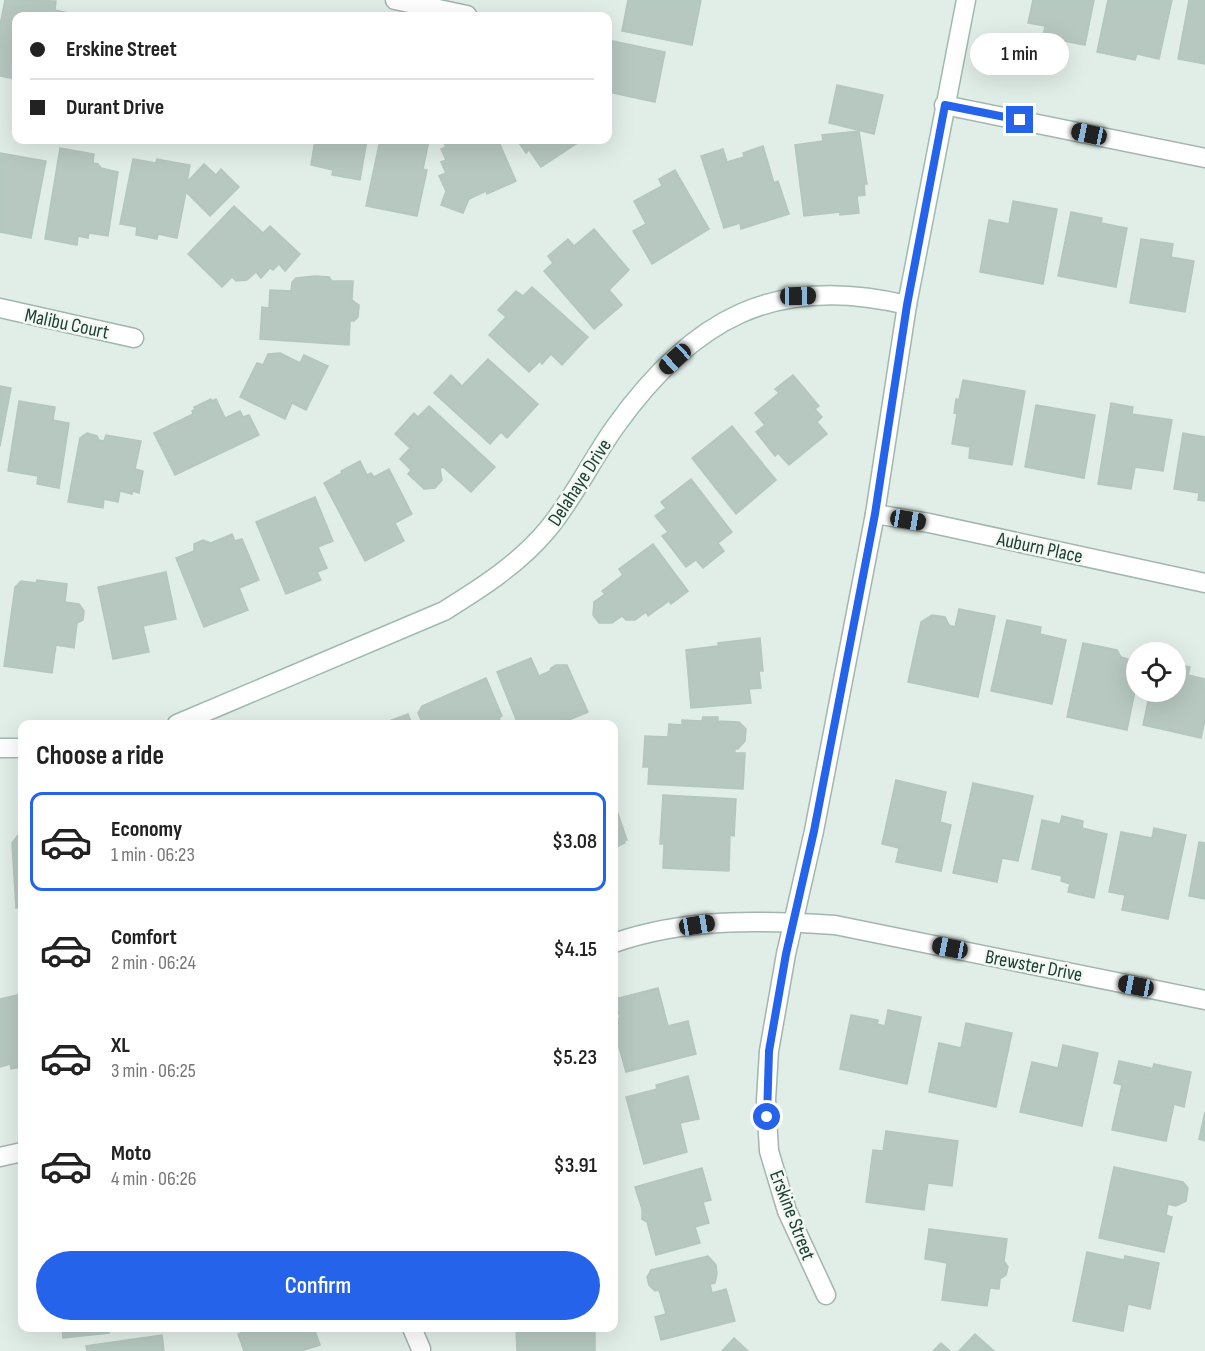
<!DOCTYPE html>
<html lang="en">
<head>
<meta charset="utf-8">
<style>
	body { margin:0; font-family:"Sofia Sans Condensed",sans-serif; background:#f2f2f2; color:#222; height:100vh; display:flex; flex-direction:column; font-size:22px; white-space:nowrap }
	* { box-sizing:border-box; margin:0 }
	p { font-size:20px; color:#767676 }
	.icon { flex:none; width:33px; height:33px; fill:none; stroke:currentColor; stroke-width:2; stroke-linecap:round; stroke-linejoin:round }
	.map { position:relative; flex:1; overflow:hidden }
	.panel { position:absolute; left:18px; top:720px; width:600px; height:612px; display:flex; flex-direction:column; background:#fff; border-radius:12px; box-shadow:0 6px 24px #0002 }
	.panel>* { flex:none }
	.top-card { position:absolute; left:12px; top:12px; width:600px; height:132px; border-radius:12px; box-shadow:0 6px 24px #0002; display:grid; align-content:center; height:132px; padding:0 18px; background:#fff }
	.buttons { position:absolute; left:1126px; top:642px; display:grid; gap:12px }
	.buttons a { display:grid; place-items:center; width:60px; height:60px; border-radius:50%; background:#fff; box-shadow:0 6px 24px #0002; font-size:30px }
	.end { position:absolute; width:27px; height:27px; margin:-14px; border:8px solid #2563eb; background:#fff; box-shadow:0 0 0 3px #fff }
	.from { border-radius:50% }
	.bubble { position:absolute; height:42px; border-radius:21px; background:#fff; box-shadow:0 6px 24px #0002; font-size:20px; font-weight:600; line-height:42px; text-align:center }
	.car { position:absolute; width:18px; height:36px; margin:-18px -9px; border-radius:8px; box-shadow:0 0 4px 2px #0007; background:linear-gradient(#222 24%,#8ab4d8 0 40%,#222 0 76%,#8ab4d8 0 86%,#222 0) }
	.top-card b { display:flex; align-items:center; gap:21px; height:57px; font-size:22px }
	.top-card b+b { border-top:2px solid #e0e0e0 }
	.top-card i { width:15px; height:15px; background:#222 }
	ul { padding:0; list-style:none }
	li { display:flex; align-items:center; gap:18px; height:99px; margin:0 12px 9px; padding:0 6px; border:3px solid transparent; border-radius:12px }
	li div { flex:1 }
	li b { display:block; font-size:22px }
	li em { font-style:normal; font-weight:600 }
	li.active { border-color:#2563eb }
	li>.icon { width:54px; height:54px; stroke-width:1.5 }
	h2 { padding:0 18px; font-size:27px; line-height:72px }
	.button { display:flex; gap:12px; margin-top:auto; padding:12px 18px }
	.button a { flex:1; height:69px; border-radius:36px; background:#2563eb; color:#fff; font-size:24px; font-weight:600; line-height:69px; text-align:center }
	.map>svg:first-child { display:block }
	.building { fill:#b6c8c0; stroke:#b3c7be; stroke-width:1.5 }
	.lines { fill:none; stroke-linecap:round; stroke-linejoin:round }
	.street-casing { stroke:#a3b5ae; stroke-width:21 }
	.secondary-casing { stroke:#9fbaaf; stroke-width:21 }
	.street { stroke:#fff; stroke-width:18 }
	.secondary { stroke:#fff; stroke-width:18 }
	.route { stroke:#2563eb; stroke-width:8 }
	.labels { text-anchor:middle; stroke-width:5; stroke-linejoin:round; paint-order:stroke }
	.street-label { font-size:20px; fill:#203f35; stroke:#f2f9f5 }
</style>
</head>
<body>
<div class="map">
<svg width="1205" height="1351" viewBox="0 0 1205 1351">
	<rect width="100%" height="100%" fill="#e1ede7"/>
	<!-- building -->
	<g class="building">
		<path d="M5,0L56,1L55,10L69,13L68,16H16V79L0,76V25Z"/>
		<path d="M628,0H701L692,45L622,31Z"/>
		<path d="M1033,0H1094L1085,45L1043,37L1045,26L1028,23Z"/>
		<path d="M1108,0H1172L1159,59L1137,54L1135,60L1097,52Z"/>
		<path d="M1189,0H1205V64L1178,59Z"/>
		<path d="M608,40L665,52L655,102L608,92Z"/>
		<path d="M837,85L883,95L874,134L829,123Z"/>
		<path d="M859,131L867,184H864L865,195L857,196L859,213L840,215V212L804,216L795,145L823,141L822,135Z"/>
		<path d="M315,140L331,142V140H367L360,180L332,175L333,170L311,165Z"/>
		<path d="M380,140H429L423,169L427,170L417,216L366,206Z"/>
		<path d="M448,140H498L516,181L487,194L486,191L469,199L463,213L441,205L446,191L439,176L446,173L441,162L446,160L441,149L446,147L444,143L449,141Z"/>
		<path d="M517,140H582L541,167L529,150L526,153Z"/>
		<path d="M763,146L774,183L778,181L789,214L741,229L740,223L724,228L701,156L723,149L727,162L744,157L743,153Z"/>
		<path d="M60,148L94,154L93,163L98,164L101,168L118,172L108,236L89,233L88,238L78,236L77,245L45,239Z"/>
		<path d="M0,153L46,161L31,238L0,232Z"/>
		<path d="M133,159L156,163L157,159L190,165L187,182L204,164L216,175L221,169L239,187L210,216L186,192L177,238L158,234L157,239L136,235L137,227L120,224Z"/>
		<path d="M675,170L709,229L652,264L633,231L646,224L634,201L662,186L659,179Z"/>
		<path d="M1013,201L1057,209L1043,284L980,272L989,220L1009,224Z"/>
		<path d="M234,206L263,233L270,226L300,254L285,271L279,264L273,270L270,268L261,278L256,272L247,280L236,281L232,277L222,287L188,254Z"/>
		<path d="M1071,212L1102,218L1101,223L1127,228L1116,287L1058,276Z"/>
		<path d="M594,229L629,270L609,290L622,305L594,329L544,271L553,263L548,256L568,239L574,246Z"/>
		<path d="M1141,239L1173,244L1171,257L1194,261L1185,312L1130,303Z"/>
		<path d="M315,276L329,277L332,281H353L352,300L359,305L358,317L354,321H350L349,345L260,339L262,307L269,308L270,290L291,291L292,282L296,278Z"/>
		<path d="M532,287L588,337L562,365L551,354L542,364L540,361L529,372L489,335L506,317L498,310L516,291L523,296Z"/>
		<path d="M280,353L300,363L304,355L328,366L306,410L292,403L285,419L240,397L257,363L263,365L268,354Z"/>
		<path d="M488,359L538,404L507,438L501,432L490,444L434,393L451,375L462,386Z"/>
		<path d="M793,375L819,406L815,409L822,417L817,422L827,434L789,465L778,453L775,456L756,432L765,425L755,413L779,393L775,389Z"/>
		<path d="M963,380L1025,391L1012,465L969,458L970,447L952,444L957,414L954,413L956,399L959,400Z"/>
		<path d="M0,386L11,388L0,446Z"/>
		<path d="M211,399L212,401L216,399L225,418L240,411L243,417L249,415L259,435L175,475L154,433L193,414L192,411L195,409L194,407Z"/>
		<path d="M19,401L55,407L53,420L69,423L59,488L37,484L38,476L8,471Z"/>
		<path d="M1111,403L1133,407L1132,414L1172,420L1163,471L1135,467L1131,489L1098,484Z"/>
		<path d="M1036,405L1095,415L1084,478L1025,467Z"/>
		<path d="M429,406L495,467L471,492L443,467L440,469L442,480L435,488L424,489L408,474L411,470L400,459L410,448L395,434L414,413L418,417Z"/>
		<path d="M732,426L776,480L736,514L692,458Z"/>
		<path d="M87,433L97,436L99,440L104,441L106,435L141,441L135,469L143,471L139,493L133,491L132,494L120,491L118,502L104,499L103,508L68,502L80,438Z"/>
		<path d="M1183,433L1205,437V501L1198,500L1199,493L1174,489Z"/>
		<path d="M360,461L367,475L371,473L374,477L389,469L412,514L395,523L404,541L365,561L324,483L342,473L341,471Z"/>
		<path d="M691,479L732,532L718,543L724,551L703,568L696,560L686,567L662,536L668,532L655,516L666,508L661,502Z"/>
		<path d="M315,497L333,541L318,547L327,568L317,572L321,580L286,594L256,522Z"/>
		<path d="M232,534L235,541L242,539L259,580L239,588L248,610L204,627L176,558L194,551V544L203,540L211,543Z"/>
		<path d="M653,544L688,591L671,604L669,601L648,616L646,612L635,620H626L622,616L612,623H599L593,615L594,602L605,594L602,591L623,575L619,569Z"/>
		<path d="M166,572L176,619L143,626L149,652L113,659L98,587Z"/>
		<path d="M37,580L67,584L65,602L79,604L84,611L83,620L77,623L74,648L56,645L52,673L4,666L15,587L21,581L36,583Z"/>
		<path d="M959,609L995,616L978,697L908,682L921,622L932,615L945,617L949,625L955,627Z"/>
		<path d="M1007,620L1041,627L1040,634L1066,640L1052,704L991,691Z"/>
		<path d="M760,638L763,671H759L761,688L749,689L751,703L691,708L686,650L718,646V643Z"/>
		<path d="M1083,643L1117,650L1121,657L1137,662V681L1127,730L1067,717Z"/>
		<path d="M531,658L539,676L550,671L551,668L556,665H567L588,712L564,722L563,724H518L497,672Z"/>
		<path d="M1176,664L1190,667L1188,675L1205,679V720L1201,738L1143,725L1150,692H1176Z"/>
		<path d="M486,678L502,716L499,718L502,724H423L418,713L422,706Z"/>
		<path d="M408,714L412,724H381Z"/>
		<path d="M703,717H718V721L739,722L746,729L745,741L738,749H735V753H745L743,789L648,784L649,767H643L645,736L668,737L669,724L682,725V720L702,721Z"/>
		<path d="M896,780L946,792L940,822L951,825L941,871L896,862L899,848L882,844Z"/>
		<path d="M973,783L1033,796L1018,861L1002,858L997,882L953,873Z"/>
		<path d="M663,795L736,799L734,836L730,835L729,871L663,868L664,844H660Z"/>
		<path d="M614,802L627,840L624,841L625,843L614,848Z"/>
		<path d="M1062,816L1083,821L1082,828L1107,834L1094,898L1068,892L1070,884L1061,881L1062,876L1032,869L1042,820L1060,824Z"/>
		<path d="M1154,828L1186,835L1168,919L1122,910L1125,895L1109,892L1121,832L1152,838Z"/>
		<path d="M18,835H22V907L16,908L12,843Z"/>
		<path d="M1199,842L1205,843V899L1189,896Z"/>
		<path d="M658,988L668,1026L688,1021L696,1054L626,1072L619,1047L614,1043V1019L620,1018L615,999Z"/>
		<path d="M22,994V1070V1067L11,1069L10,1064L0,1067V999Z"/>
		<path d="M888,1010L921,1017L907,1084L840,1069L851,1015L878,1020L877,1024L885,1026Z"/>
		<path d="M966,1023L1012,1033L996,1107L929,1092L939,1043L961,1048Z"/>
		<path d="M1063,1045L1098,1053L1082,1126L1020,1112L1032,1062L1058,1068Z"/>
		<path d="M1119,1061L1151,1068L1149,1074H1151L1154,1064L1191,1072L1184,1107L1174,1104L1166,1141L1112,1130L1122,1085L1114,1083Z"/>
		<path d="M688,1076L699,1119L680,1123L687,1152L644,1164L626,1097L657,1089L656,1085Z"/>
		<path d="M1205,1112V1141L1199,1139Z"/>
		<path d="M886,1131L958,1141L952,1186L928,1183L924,1210L866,1202L873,1150L883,1151Z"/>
		<path d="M1114,1167L1183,1182L1188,1188L1186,1201L1176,1206L1168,1204L1166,1215L1172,1217L1164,1252L1099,1238Z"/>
		<path d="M702,1168L711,1200L703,1202L709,1223L695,1227L700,1243L656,1255L647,1222L642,1219V1209L635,1187Z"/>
		<path d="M929,1229L1007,1239L1004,1261L1008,1267L1006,1275L1000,1279L999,1289L990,1288L987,1306L942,1300L947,1263L925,1259Z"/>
		<path d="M1087,1252L1124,1260L1125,1256L1159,1263L1150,1309L1128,1304L1123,1331L1073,1321Z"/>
		<path d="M708,1256L716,1265L717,1274L715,1283L710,1284L712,1293L726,1289L735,1321L661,1340L655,1317L666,1314L659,1290L655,1291L649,1285L647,1277L651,1270Z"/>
		<path d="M62,1328H109V1333L63,1338Z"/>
		<path d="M258,1328H314L320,1345L301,1351H244L238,1334Z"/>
		<path d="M516,1328H595V1351H517Z"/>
		<path d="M975,1334L994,1351H959Z"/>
		<path d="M162,1335L164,1351H87L86,1346Z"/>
		<path d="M734,1338L748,1351H722Z"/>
		<path d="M941,1343L950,1351H933Z"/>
	</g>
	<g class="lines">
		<defs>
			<g id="street">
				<path d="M395,0L467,15"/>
				<path d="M944,105L1205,158"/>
				<path d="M0,308L134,338"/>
				<path d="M875,514L929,523L1205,583"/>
				<path d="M614,943C685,918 761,920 835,925L1205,1000"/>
				<path d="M0,1157L22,1152"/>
				<path d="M826,1295L787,1211L769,1151L766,1100L769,1051L786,954L814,831L875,514L907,305"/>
				<path d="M412,1328L421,1349"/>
			</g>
			<g id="secondary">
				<path d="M177,724L444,611C481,588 519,564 548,529C575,496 591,461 615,427C692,319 775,273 907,305L966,0"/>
				<path d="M0,748H22"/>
			</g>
		</defs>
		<!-- street casing -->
		<use href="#street" class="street-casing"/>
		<!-- secondary casing -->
		<use href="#secondary" class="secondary-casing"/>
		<!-- street -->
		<use href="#street" class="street"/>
		<!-- secondary -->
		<use href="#secondary" class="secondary"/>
	</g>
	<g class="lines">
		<!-- route -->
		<path class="route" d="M767,1117L769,1051L786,954L814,831L875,514L907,305L945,105L1020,120"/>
	</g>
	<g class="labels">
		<!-- street labels -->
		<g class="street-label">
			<text transform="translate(67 323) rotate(12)" y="7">Malibu Court</text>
			<text transform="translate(579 482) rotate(-57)" y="7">Delahaye Drive</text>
			<text transform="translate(1040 547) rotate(12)" y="7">Auburn Place</text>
			<text transform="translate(1034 965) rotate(11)" y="7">Brewster Drive</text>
			<text transform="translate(793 1215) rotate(69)" y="7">Erskine Street</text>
		</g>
	</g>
</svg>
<div class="buttons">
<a><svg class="icon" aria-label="locate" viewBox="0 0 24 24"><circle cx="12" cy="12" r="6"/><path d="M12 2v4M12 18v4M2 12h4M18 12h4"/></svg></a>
</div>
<i class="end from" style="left:767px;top:1117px"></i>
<i class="end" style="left:1020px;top:120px"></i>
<div class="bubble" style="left:970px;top:33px;width:99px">1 min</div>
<i class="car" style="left:1089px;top:134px;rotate:282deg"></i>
<i class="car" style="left:798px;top:296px;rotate:89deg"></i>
<i class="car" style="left:675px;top:359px;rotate:228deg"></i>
<i class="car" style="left:908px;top:520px;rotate:99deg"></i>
<i class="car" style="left:697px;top:925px;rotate:81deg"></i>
<i class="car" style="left:950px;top:948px;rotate:281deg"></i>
<i class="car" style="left:1136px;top:986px;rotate:281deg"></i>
<div class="top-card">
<b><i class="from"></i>Erskine Street</b>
<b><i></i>Durant Drive</b>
</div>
<section class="panel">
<h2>Choose a ride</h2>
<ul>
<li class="active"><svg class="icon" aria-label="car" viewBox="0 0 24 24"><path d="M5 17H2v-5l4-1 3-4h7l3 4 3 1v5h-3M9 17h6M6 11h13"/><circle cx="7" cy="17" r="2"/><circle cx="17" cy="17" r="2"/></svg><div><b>Economy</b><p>1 min · 06:23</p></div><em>$3.08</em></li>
<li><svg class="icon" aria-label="car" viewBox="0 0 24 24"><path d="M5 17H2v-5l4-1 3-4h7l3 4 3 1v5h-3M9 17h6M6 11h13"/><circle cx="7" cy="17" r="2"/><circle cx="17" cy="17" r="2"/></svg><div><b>Comfort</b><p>2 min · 06:24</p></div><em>$4.15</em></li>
<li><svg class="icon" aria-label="car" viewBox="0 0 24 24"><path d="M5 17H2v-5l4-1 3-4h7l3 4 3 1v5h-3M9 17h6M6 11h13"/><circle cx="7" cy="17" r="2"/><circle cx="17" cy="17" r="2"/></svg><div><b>XL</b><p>3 min · 06:25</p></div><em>$5.23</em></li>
<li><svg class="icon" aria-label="car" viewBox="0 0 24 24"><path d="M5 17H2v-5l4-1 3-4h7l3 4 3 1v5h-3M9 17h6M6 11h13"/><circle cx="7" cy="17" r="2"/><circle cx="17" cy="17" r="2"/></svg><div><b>Moto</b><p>4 min · 06:26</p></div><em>$3.91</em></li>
</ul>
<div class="button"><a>Confirm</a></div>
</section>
</div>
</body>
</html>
